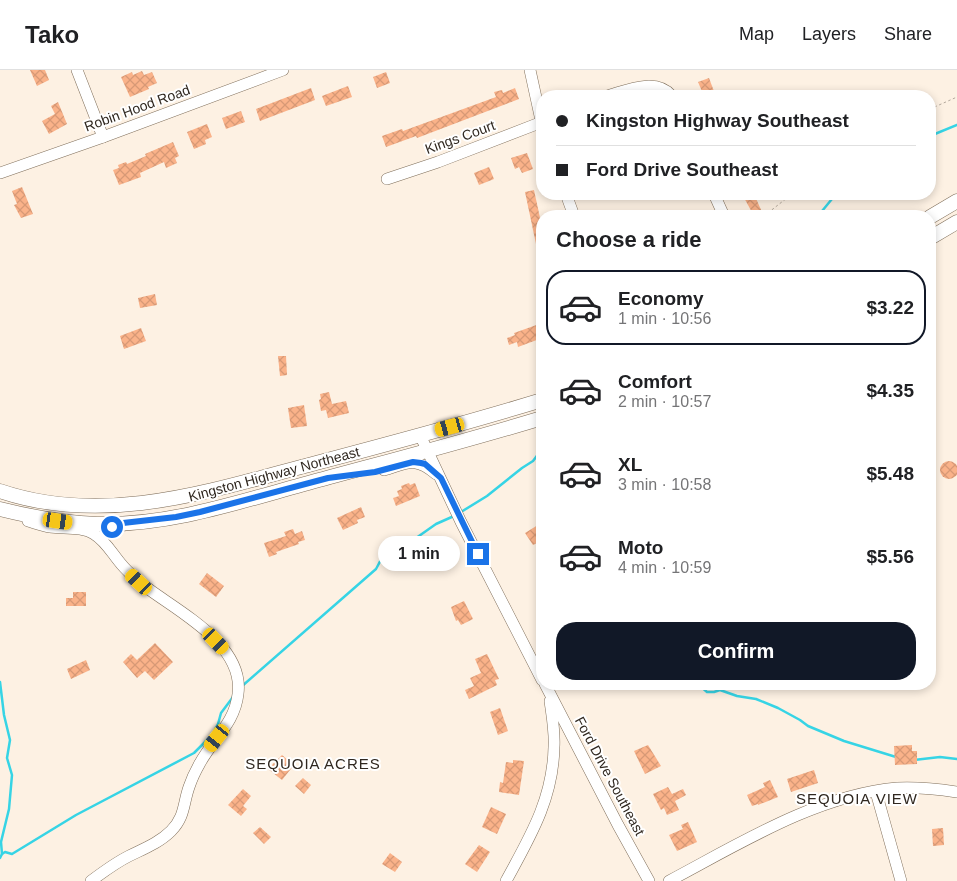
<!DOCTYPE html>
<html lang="en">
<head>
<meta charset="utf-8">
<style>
	body { margin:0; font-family:Helvetica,sans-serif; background:#f6f6f6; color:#202124; height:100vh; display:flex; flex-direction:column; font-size:19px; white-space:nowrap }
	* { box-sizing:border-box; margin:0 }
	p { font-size:16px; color:#757577 }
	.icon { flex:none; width:28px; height:28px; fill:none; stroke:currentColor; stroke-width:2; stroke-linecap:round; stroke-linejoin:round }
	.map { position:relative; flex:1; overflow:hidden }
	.panel { position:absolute; left:536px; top:140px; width:400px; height:480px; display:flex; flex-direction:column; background:#fff; border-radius:20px; box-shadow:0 2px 8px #0003 }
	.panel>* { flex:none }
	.banner { position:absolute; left:536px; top:20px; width:400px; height:110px; border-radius:20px; box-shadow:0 2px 8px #0003; display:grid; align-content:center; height:110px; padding:0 20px; background:#fff }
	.end { position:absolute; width:22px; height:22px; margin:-11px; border:6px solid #1a73e8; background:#fff; box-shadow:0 0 0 2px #fff }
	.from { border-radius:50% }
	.bubble { position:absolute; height:35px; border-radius:18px; background:#fff; box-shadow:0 2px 8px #0003; font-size:16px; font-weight:700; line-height:35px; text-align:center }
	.car { position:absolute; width:15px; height:30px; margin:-15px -8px; border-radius:6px; box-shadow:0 0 4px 1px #0007; background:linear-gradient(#f5c518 24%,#345 0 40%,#f5c518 0 76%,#345 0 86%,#f5c518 0) }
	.banner b { display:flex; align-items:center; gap:18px; height:48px; font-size:19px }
	.banner b+b { border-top:1px solid #e0e0e0 }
	.banner i { width:12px; height:12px; background:#202124 }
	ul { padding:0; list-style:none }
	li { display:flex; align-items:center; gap:15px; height:75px; margin:0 10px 8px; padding:0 10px; border:2px solid transparent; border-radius:20px }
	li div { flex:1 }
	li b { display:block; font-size:19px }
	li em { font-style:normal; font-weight:700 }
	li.on { border-color:#111827 }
	li>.icon { width:45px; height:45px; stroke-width:1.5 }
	h2 { padding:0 20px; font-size:22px; line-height:60px }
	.primary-button { display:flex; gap:10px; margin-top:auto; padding:10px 20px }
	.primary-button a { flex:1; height:58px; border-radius:20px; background:#111827; color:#fff; font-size:20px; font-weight:700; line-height:58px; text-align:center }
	header { display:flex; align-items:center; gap:30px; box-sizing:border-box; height:70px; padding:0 25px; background:#fff; border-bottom:1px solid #e0e0e0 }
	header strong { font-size:24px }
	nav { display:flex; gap:28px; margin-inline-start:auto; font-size:18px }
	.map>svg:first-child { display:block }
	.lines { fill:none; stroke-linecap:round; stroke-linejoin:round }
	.stream { stroke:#36d4e5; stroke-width:2.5 }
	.building { fill:url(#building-cross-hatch) }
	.minor-casing { stroke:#7f6e5a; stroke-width:12 }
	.major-casing { stroke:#7f6e5a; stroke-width:15 }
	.path { stroke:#b4a99d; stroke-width:1; stroke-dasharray:2.5 2.5; stroke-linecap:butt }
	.minor { stroke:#fff; stroke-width:11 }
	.major { stroke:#fff; stroke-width:14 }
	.route { stroke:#1a73e8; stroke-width:6 }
	.labels { text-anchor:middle; stroke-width:4; stroke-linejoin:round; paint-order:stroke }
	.street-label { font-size:14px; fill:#302820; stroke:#fff }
	.neighbourhood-label { font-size:15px; letter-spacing:1px; fill:#302820; stroke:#fff }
</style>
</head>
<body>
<header>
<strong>Tako</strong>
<nav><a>Map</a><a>Layers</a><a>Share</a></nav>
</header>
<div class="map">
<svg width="957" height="811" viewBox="0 0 957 811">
	<defs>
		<pattern id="building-cross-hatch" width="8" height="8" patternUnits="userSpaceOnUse" patternTransform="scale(1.25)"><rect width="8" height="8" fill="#fab289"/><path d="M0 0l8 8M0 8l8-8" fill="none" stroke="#d79976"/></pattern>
	</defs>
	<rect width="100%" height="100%" fill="#fdf1e3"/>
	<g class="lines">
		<!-- stream -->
		<g class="stream">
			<path d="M930,66L957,55"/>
			<path d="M818,146L836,124"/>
			<path d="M461,442L487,426L522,398L533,391L542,379"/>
			<path d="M0,612L4,645L10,670L7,688L12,705L9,739L1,772L2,784L0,788"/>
			<path d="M698,614L707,622H714L720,620L737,626L756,629L778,638L800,650L808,656L844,671L896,687"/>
			<path d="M241,617L376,499C385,483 387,470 409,473L436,454L454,446"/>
			<path d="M914,690L940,687L957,689"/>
			<path d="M2,784L5,782L12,784L76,745L194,683L212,665L218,654L221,643L233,627"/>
		</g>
	</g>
	<!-- building -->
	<g class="building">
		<path d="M30,0H45L49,10L37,16Z"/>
		<path d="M142,1L144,5L152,2L157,13L148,17L149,19L130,27L121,7L132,2L133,5Z"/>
		<path d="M386,2L390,13L377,18L373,7Z"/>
		<path d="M709,8L715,24L704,26L698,12Z"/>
		<path d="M348,16L352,27L326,36L322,26Z"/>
		<path d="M311,18L315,30L260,51L256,39Z"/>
		<path d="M515,18L519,29L417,68L416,66L386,77L382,66L402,59L403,61L496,27L494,22L502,20L503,23Z"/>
		<path d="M58,32L67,54L49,64L42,51L55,44L51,36Z"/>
		<path d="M241,41L245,52L226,59L222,48Z"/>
		<path d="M207,54L212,67L205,70L206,74L194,79L187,62Z"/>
		<path d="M173,72L179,86L175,88L177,93L166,98L164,92L140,103L141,107L119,115L113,100L119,98L118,95L126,92L127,94L146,86L145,84Z"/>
		<path d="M527,83L533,99L522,103L519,97L515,99L511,88Z"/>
		<path d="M489,97L494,109L479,115L474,103Z"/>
		<path d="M22,117L33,144L21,148L14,135L17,134L12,121Z"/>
		<path d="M534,120L542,157V188H539L525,122Z"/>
		<path d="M742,124H754L762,142L754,146Z"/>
		<path d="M155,224L157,235L140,238L138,228Z"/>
		<path d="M542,253V268L518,277L517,272L509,275L507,268L515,265L514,263Z"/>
		<path d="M141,258L146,271L124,279L120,266Z"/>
		<path d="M278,286H286L287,305L280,306Z"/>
		<path d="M329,322L332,334L346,331L349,343L328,348L326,340L321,341L319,330L321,329L320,324Z"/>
		<path d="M304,335L307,356L291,358L288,338Z"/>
		<circle cx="949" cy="400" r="9"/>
		<path d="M409,413L410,415L415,413L420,426L396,436L393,428L399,426L397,421L402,419L401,416Z"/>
		<path d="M361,437L365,447L357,450L358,453L343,460L337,448Z"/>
		<path d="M538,455L542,463V483L537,473L533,475L525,463Z"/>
		<path d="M293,459L295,464L302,461L305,470L298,472L299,474L276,482L277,484L269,487L264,473L286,466L284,462Z"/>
		<path d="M433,470L444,494L433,499L422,475Z"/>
		<path d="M207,503L224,516L216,527L199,514Z"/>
		<path d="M73,522H86V536H66V528H73Z"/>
		<path d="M464,531L473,549L461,555L458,550L456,551L451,537Z"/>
		<path d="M155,573L173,592L154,610L145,601L137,608L123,592L131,584L137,590Z"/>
		<path d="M487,584L499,609L495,610L497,615L469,629L465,620L474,616L470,608L481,603L475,589Z"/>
		<path d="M86,590L90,600L71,609L67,599Z"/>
		<path d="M500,638L508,661L498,665L490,642Z"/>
		<path d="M648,675L661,696L645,704L634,681Z"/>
		<path d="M912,675V681H917V694L895,695L894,676Z"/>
		<path d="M282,685L294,695L282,710L268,699Z"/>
		<path d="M513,690L524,691L519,725L499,722L500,712L503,713L506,692L513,693Z"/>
		<path d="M814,700L818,713L791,722L787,709Z"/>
		<path d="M303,708L311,715L304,724L295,716Z"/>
		<path d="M770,710L778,727L758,735V734L752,736L747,725L765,717L763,713Z"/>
		<path d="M668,717L672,724L683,719L686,725L675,731L679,740L667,745L664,738L661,740L653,724Z"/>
		<path d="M243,719L251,726L243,736L247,739L241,746L228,735Z"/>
		<path d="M491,737L506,744L497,764L482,757Z"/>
		<path d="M688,752L697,772L677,781L669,765L683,759L681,755Z"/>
		<path d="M260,757L271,767L264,774L253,763Z"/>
		<path d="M943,758L944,775L933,776L932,759Z"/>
		<path d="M479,775L490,782L477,802L465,794Z"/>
		<path d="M390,783L402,792L395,802L382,794Z"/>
	</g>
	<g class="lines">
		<defs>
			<g id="minor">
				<path d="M77,0L103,67"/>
				<path d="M530,0L542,55"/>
				<path d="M607,26C628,20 656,7 672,26"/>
				<path d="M0,103L103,67L283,0"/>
				<path d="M387,109L438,92L542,52"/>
				<path d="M566,124L574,146"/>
				<path d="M714,124L724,146"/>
				<path d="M420,365L461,452L542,610"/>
				<path d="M384,400C408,393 415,386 436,404"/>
				<path d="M28,451C35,453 43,456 50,457C64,459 82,456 94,464C106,471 113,485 122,495C127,501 133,506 138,511C172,539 245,572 238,624C235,653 213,669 200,693C196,700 192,708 189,717C183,734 185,747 171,761C159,773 143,779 129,786C115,793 103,802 91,811"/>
				<path d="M545,614L618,755L649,811"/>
				<path d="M876,722L901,811"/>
				<path d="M506,811C530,767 553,729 554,677C555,662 552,646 550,631"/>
				<path d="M669,811C739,774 817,725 897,718C917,717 937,719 957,722"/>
			</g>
			<g id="major">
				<path d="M930,147L957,131"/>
				<path d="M930,168L957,152"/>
				<path d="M0,421C106,457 213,420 316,393C392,373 467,353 542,330"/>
				<path d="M0,439C32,447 64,453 97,454C174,456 250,428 323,409C397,389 470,370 542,348"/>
			</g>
		</defs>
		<!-- minor casing -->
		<use href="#minor" class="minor-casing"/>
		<!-- major casing -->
		<use href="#major" class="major-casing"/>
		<!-- path -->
		<g class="path">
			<path d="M930,39L957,27"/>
			<path d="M764,146L792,124"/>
		</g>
		<!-- minor -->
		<use href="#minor" class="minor"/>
		<!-- major -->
		<use href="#major" class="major"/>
	</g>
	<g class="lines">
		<!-- route -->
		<path class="route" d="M112,457L123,453L176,447L200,442L328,408L375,402L413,392L421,393L425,394L441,408L478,484"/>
	</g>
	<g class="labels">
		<!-- street labels -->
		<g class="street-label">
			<text transform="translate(137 38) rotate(-20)" y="5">Robin Hood Road</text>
			<text transform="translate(460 67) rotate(-20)" y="5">Kings Court</text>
			<text transform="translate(274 404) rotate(-15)" y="5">Kingston Highway Northeast</text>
			<text transform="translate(610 706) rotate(62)" y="5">Ford Drive Southeast</text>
		</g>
		<!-- neighbourhood labels -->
		<g class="neighbourhood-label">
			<text x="313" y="699">SEQUOIA ACRES</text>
			<text x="857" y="734">SEQUOIA VIEW</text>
		</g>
	</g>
</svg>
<i class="end from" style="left:112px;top:457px"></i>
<i class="end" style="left:478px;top:484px"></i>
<div class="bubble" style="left:378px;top:466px;width:82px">1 min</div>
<i class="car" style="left:450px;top:357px;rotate:255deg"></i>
<i class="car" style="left:58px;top:451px;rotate:98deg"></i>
<i class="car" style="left:139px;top:512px;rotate:313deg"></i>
<i class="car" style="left:216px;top:571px;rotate:136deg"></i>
<i class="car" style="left:217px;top:668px;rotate:218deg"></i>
<div class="banner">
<b><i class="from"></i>Kingston Highway Southeast</b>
<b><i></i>Ford Drive Southeast</b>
</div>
<section class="panel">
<h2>Choose a ride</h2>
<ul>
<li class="on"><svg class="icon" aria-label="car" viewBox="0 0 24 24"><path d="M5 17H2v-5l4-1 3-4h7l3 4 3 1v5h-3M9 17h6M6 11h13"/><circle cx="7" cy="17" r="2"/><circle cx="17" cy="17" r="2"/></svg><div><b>Economy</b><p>1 min · 10:56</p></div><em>$3.22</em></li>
<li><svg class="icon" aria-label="car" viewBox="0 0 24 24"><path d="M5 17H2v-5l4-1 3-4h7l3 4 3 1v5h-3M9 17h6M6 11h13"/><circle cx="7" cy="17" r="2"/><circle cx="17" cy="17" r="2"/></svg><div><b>Comfort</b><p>2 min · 10:57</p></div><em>$4.35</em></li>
<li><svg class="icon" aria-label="car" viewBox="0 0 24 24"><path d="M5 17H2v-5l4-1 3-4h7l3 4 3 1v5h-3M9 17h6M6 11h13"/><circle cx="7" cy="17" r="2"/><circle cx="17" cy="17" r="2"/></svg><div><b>XL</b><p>3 min · 10:58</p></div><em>$5.48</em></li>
<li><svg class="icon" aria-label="car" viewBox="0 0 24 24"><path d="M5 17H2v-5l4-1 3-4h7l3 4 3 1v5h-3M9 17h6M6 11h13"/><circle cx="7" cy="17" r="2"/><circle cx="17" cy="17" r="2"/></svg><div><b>Moto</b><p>4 min · 10:59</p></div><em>$5.56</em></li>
</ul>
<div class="primary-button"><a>Confirm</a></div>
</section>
</div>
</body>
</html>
